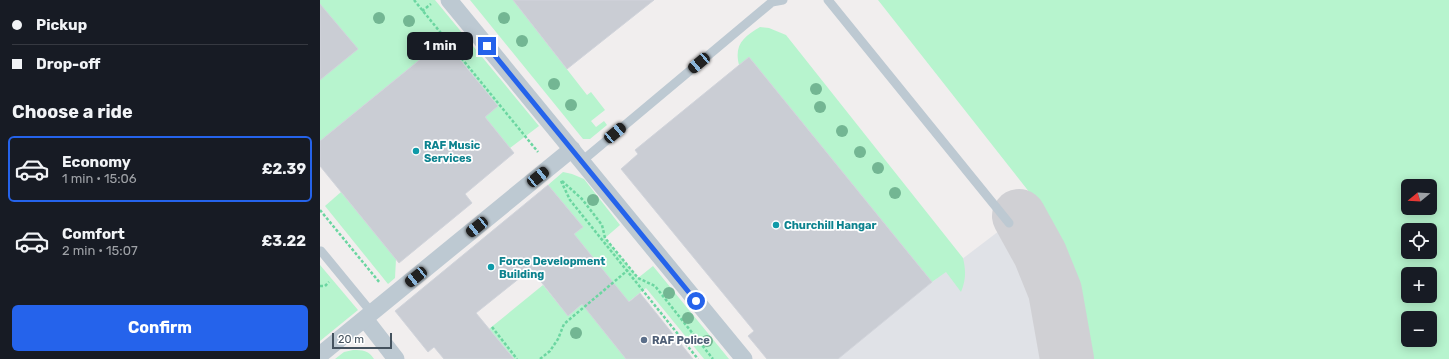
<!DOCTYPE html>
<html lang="en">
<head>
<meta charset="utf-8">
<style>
	body { margin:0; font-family:Rubik,sans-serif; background:#242831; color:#f1f3f6; height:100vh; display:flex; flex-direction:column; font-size:15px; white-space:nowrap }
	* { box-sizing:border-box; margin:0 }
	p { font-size:13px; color:#9ea1a6 }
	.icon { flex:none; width:22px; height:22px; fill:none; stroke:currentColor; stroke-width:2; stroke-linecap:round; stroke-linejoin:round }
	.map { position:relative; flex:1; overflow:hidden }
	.sheet { display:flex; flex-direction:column; background:#171b24; width:320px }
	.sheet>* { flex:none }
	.guide { display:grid; align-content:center; height:88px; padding:0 12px; background:#171b24 }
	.needle { width:26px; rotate:252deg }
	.controls { position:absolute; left:1081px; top:179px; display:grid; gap:8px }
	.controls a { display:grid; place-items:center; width:36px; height:36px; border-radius:6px; background:#171b24; box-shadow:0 2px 10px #0003; font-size:20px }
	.scale { position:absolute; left:12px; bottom:10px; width:60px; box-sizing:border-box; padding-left:4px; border:2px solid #44525e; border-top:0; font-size:11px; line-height:14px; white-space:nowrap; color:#44525e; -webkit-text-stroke:3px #fff; paint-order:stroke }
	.end { position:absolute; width:18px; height:18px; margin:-9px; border:5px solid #2563eb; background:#fff; box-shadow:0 0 0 2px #fff }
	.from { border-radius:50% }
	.bubble { position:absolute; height:28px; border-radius:6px; background:#171b24; box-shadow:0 2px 10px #0003; font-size:13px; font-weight:700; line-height:28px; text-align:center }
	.car { position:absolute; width:12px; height:24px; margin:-12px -6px; border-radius:5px; box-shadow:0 0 3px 1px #0007; background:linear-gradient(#222 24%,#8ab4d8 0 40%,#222 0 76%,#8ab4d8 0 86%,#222 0) }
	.guide b { display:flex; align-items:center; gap:14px; height:38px; font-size:15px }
	.guide b+b { border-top:1px solid #363941 }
	.guide i { width:10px; height:10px; background:#f1f3f6 }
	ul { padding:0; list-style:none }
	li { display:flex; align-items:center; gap:12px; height:66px; margin:0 8px 6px; padding:0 4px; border:2px solid transparent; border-radius:6px }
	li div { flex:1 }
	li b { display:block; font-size:15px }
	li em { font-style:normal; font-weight:700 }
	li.on { border-color:#2563eb }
	li>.icon { width:36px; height:36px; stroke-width:1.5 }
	h2 { padding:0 12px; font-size:18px; line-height:48px }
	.cta { display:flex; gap:8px; margin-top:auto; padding:8px 12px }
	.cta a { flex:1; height:46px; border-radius:6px; background:#2563eb; color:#fff; font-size:16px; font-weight:700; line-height:46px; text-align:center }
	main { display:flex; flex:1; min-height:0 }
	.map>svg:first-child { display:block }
	.airport { fill:#e0e2e7 }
	.green { fill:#b7f4ce; fill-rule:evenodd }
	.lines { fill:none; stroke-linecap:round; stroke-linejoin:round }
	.taxiway { stroke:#d0d0d4; stroke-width:54 }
	.building { fill:#cacdd4; stroke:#d1d4db }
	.path { stroke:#6bd6a1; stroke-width:2.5; stroke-dasharray:3 2; stroke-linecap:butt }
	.lane { stroke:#bdc9d2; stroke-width:9 }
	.street { stroke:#bdc9d2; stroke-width:17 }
	.tree { fill:#73b693 }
	.route { stroke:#2563eb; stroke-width:5 }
	.culture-dot { fill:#0f9aa8; stroke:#fff; stroke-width:1.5 }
	.service-dot { fill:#5c6f8a; stroke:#fff; stroke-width:1.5 }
	.labels { text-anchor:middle; stroke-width:3.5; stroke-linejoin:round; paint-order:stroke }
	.culture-label { font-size:11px; font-weight:bold; fill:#0d838f; stroke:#fff; text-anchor:start }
	.service-label { font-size:11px; font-weight:bold; fill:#4e5e75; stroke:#fff; text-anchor:start }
</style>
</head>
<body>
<main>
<section class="sheet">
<div class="guide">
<b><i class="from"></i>Pickup</b>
<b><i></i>Drop-off</b>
</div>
<h2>Choose a ride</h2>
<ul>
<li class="on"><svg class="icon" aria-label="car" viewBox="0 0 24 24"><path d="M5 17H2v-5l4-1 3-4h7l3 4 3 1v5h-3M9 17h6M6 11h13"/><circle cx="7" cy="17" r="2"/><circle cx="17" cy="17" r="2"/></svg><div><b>Economy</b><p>1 min · 15:06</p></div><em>£2.39</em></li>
<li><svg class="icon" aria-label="car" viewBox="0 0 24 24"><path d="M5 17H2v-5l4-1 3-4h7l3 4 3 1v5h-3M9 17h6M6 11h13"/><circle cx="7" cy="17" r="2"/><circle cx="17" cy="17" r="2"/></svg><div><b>Comfort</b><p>2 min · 15:07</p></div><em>£3.22</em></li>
</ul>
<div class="cta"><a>Confirm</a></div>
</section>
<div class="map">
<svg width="1129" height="359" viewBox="0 0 1129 359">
	<rect width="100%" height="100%" fill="#f1eeee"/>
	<!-- airport -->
	<path class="airport" d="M717,202L740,235L757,292L771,359H518L612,282Z"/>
	<!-- green -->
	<g class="green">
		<path d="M0,0H115L219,126L190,148L165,117L178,106L124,40L0,141Z"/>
		<path d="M150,0H193L267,95L271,92L285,110L271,121L276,127L284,121L287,125L270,139H263Z"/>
		<path d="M558,0H1129V359H771L757,292L740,235L717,202ZM1088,186H1110V208H1088ZM1088,230H1110V252H1088ZM1088,274H1110V296H1088ZM1088,318H1110V340H1088Z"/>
		<path d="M440,27L449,28L466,35L643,258C646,271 646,280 641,292L626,272L612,282L429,57L419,65C414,45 423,37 440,27Z"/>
		<path d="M243,172L252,174L264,179L300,225L285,238L318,278L333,266L409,359H384L326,288L279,325L306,359H194L169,329L223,285L248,316L291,280L263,245L244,242L263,227L228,185Z"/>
		<path d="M21,192L76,259L75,278L68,284L5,206Z"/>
		<path d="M0,265L38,310L0,341Z"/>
		<path d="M33,350C43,350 48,350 54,359H15L24,352Z"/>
	</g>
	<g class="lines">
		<!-- taxiway -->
		<path class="taxiway" d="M699,216L720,254L735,291L747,359"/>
	</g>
	<!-- building -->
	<g class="building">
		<path d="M193,0H334L247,69Z"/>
		<path d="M0,4L38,49L0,80Z"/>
		<path d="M124,40L178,106L165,117L194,153L145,194L152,203L79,263L0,166V141Z"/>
		<path d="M429,57L612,282L518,359H447L428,336L434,331L301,169L318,154L315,150Z"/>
		<path d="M228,185L263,227L254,234L309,302L320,293L373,359H306L262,304L248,316L211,269L156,313L194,359H124L114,347L108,352L75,311Z"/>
	</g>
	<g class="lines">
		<!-- path -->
		<g class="path">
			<path d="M94,0L218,152"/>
			<path d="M102,11L111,4"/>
			<path d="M241,181L250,200L378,359"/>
			<path d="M242,181L262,199L282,225L285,238L318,278L335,286L393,359"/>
			<path d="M0,210L60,283"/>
			<path d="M0,286H5L9,282"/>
			<path d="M172,327L197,359"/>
			<path d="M220,359L230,351L238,339L244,324L308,270"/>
		</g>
		<!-- lane -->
		<g class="lane">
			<path d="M508,0L689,223"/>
			<path d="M262,161L452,2L463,0"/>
			<path d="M1,251L52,313"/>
		</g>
		<!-- street -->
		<g class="street">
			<path d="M129,0L424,359"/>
			<path d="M45,319L76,359"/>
			<path d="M0,355L252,149"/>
		</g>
	</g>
	<!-- trees -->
	<g class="tree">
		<circle cx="59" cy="18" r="6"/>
		<circle cx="184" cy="18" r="6"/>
		<circle cx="89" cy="21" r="6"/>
		<circle cx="202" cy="41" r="6"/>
		<circle cx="234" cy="84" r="6"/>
		<circle cx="496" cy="89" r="6"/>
		<circle cx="251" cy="105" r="6"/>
		<circle cx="500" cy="107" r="6"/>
		<circle cx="522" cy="131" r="6"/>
		<circle cx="540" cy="152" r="6"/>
		<circle cx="558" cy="168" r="6"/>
		<circle cx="575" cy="193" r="6"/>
		<circle cx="273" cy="200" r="6"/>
		<circle cx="349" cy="293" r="6"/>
		<circle cx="368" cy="318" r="6"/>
		<circle cx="256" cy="333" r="6"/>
		<circle cx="387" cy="341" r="6"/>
	</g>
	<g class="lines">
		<!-- route -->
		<path class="route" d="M167,46L376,301"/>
	</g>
	<!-- markers -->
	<g class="culture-dot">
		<circle cx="96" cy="151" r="4"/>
		<circle cx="456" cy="225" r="4"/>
		<circle cx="171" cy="267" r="4"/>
	</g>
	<circle class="service-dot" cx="324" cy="340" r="4"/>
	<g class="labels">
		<!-- culture labels -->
		<g class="culture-label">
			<text x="104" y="149">RAF Music<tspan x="104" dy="13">Services</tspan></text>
			<text x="464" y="229">Churchill Hangar</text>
			<text x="179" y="265">Force Development<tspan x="179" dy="13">Building</tspan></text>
		</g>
		<!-- service labels -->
		<g class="service-label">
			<text x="332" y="344">RAF Police</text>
		</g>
	</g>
</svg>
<div class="controls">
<a><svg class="needle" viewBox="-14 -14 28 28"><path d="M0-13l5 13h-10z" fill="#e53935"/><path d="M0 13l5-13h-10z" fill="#9ea1a6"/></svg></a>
<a><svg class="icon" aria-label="locate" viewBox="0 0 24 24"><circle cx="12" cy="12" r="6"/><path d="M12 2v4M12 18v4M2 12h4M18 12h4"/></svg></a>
<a>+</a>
<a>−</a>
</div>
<div class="scale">20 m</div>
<i class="end from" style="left:376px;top:301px"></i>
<i class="end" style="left:167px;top:46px"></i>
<div class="bubble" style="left:87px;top:32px;width:66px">1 min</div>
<i class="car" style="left:379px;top:63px;rotate:230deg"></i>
<i class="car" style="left:295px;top:133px;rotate:50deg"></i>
<i class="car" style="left:218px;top:177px;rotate:51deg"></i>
<i class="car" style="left:157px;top:227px;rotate:231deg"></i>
<i class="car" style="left:96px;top:277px;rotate:231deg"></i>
</div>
</main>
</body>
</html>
